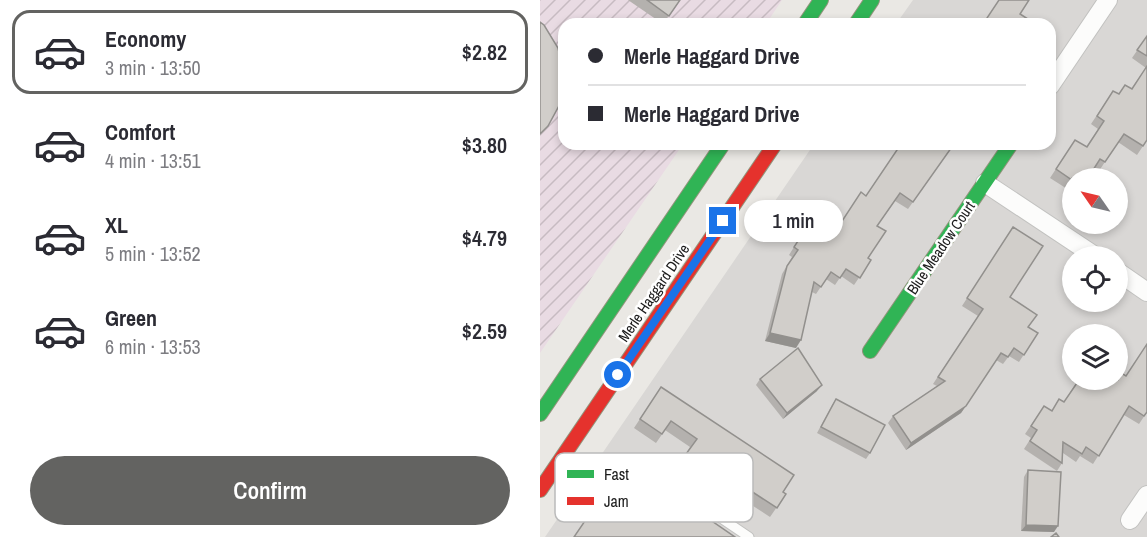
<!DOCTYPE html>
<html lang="en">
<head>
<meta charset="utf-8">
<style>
	body { margin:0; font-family:"Archivo Narrow",sans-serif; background:#f2f2f3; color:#2b2b33; height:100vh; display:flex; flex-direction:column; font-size:22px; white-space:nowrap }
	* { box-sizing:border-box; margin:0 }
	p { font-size:20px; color:#7c7c81 }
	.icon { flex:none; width:33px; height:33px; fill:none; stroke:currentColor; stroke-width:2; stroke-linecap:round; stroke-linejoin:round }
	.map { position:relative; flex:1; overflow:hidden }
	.sheet { display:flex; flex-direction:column; background:#fff; width:540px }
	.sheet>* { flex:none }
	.top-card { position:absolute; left:18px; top:18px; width:498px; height:132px; border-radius:18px; box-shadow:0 3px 9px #0003; display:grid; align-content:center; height:132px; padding:0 30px; background:#fff }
	.needle { width:39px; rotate:304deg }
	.controls { position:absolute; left:522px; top:168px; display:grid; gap:12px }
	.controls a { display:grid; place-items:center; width:66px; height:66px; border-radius:50%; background:#fff; box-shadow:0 3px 9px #0003; font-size:30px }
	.end { position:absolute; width:27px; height:27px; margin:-14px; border:8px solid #1a73e8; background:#fff; box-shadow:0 0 0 3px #fff }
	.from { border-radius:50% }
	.bubble { position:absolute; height:42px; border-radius:21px; background:#fff; box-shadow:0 3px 9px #0003; font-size:20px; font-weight:600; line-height:42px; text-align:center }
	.top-card b { display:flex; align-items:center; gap:21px; height:57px; font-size:22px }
	.top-card b+b { border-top:2px solid #e1e1e2 }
	.top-card i { width:15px; height:15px; background:#2b2b33 }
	ul { padding:10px 0 0; list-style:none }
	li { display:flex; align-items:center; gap:18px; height:84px; margin:0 12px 9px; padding:0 18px; border:3px solid transparent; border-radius:18px }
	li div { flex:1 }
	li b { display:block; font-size:22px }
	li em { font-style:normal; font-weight:600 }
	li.selected { border-color:#636361 }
	li>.icon { width:54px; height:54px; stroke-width:1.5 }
	.primary-button { display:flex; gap:12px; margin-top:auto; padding:12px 30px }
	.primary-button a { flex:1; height:69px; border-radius:36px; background:#636361; color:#fff; font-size:24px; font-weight:600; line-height:69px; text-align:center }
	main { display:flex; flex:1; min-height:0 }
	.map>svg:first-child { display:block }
	.residential { fill:#d9d7d5; fill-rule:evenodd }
	.industrial { fill:url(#industrial-furrows) }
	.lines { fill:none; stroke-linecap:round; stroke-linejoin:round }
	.lane-casing { stroke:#c2c2c0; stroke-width:11 }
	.street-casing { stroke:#c2c2c0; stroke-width:20 }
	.fast-casing { stroke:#92947c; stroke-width:16 }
	.jam-casing { stroke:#92947c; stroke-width:16 }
	.lane { stroke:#fcfcfb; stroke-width:9 }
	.street { stroke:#fcfcfb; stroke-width:18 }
	.fast { stroke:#30b455; stroke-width:14 }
	.jam { stroke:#e5322d; stroke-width:14 }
	.wall { fill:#b4b1ae }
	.shaded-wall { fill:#92908d }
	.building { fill:#d1ceca; stroke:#92908d; stroke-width:1.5 }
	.route { stroke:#1a73e8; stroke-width:8 }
	.labels { text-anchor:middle; stroke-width:5; stroke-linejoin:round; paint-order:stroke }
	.street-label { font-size:15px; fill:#1b1b1b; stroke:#fff }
	.key { fill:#fff; stroke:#bbb; stroke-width:1.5 }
	.key-label { font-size:16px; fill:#1b1b1b }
</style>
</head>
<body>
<main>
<section class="sheet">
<ul>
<li class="selected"><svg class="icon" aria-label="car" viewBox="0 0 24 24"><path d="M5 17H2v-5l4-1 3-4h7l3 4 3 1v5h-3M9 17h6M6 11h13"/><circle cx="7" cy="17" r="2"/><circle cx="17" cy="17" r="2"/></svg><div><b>Economy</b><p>3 min · 13:50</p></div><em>$2.82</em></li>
<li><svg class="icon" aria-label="car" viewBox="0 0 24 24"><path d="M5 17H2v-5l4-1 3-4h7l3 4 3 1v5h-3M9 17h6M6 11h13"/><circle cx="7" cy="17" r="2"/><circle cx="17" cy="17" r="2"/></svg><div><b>Comfort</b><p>4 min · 13:51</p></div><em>$3.80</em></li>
<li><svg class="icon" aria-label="car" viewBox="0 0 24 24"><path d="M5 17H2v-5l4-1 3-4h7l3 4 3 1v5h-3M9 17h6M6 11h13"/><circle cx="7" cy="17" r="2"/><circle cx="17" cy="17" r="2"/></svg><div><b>XL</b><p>5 min · 13:52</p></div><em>$4.79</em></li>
<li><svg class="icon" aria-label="car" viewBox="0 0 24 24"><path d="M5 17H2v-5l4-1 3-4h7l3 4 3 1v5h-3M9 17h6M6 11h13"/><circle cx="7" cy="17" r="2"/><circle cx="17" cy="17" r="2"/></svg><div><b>Green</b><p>6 min · 13:53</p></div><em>$2.59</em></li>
</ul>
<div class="primary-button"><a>Confirm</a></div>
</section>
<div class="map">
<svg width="607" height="537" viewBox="0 0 607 537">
	<defs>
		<pattern id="industrial-furrows" width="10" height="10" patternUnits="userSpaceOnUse" patternTransform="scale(1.5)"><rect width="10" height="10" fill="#e9dbe3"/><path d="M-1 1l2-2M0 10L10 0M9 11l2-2" fill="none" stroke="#c7bbc2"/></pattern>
	</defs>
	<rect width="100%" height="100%" fill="#eae8e4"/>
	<!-- residential -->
	<path class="residential" d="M373,0H607V537H5L274,144H510V24H356ZM532,178H578V224H532ZM532,256H578V302H532ZM532,334H578V380H532Z"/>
	<!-- industrial -->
	<path class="industrial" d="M0,0H242L226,24H24V144H143L0,353Z"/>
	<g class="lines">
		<defs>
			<path id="lane" d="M110,470L209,537"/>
			<g id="street">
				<path d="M510,86L568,0"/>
				<path d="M445,183L555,256"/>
				<path d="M578,272L607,292"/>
				<path d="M590,520L607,495"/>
			</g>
			<g id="fast">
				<path d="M265,24L281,0"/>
				<path d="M316,24L332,0"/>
				<path d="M330,351L471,144"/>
				<path d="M0,414L183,144"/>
			</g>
			<path id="jam" d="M0,490L235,144"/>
		</defs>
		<!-- lane casing -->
		<use href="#lane" class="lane-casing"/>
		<!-- street casing -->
		<use href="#street" class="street-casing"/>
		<!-- fast casing -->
		<use href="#fast" class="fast-casing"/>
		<!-- jam casing -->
		<use href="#jam" class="jam-casing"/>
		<!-- lane -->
		<use href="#lane" class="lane"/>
		<!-- street -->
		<use href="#street" class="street"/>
		<!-- fast -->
		<use href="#fast" class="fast"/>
		<!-- jam -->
		<use href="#jam" class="jam"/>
	</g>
	<!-- wall -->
	<g class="wall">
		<path d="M88,0H140L123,24Z"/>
		<path d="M607,36V140L597,155L578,142L559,171L555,168L532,178V192L510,178L535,140L546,147L558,129L551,124L573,91L579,94L591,89L606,68L592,58Z"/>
		<path d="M414,144L368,209L355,201L337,226L328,258L331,260L314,285L301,276L295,285L286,279L276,294L272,292L256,348L225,341L242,274L252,257L249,255L266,228L293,235L326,196Z"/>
		<path d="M473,227L470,297L488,327L498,333L479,362L469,356L463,364L456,360L421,413L366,450L348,423L353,416L397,386L393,384L438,316L422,306Z"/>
		<path d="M220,379L277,391L243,419L216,385Z"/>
		<path d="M538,380L607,412L599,424L584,415L553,464L540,456L536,462L523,453L522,463L517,471L484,449L491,438L485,434L504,406L511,411L524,402Z"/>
		<path d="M121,387L246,494L230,517L178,483L176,486L140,463L150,447L125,430L116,443L94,428Z"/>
		<path d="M296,399L330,453L326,459L277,433L292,405Z"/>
		<path d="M71,464L88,484L114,502L55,506L47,500Z"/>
		<path d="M488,470L514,532L481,531L484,477Z"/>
	</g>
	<!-- shaded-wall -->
	<g class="shaded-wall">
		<path d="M230,333L261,340L256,348L225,341Z"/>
		<path d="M282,385L277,391L243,419L247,413Z"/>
		<path d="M426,406L421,413L366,450L371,443Z"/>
		<path d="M486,525L518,526L514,532L481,531Z"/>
	</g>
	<!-- building -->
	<g class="building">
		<path d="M107,0H140L129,16Z"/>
		<path d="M459,0H489L480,14L494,23L493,24H443Z"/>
		<path d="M0,22L4,25L18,48L24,73L21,102L8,126L0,134Z"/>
		<path d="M607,36V56L597,50Z"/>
		<path d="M607,66V140L603,146L584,134L565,162L560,159L548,178H532V180L516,169L535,140L547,147L564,121L557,116L573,91L579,94L585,85L592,89Z"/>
		<path d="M361,144H414L373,202L360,193L337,226L346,231L328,258L331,260L320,278L306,269L300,278L291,272L281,287L274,282L261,340L230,333L247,266L258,250L254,247L271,221L293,235L321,192L326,196Z"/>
		<path d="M473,227L503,246L470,297L497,315L488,327L498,333L484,355L474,348L468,357L461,353L426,406L371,443L353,416L405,381L398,377L443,309L427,298Z"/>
		<path d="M607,344V412L604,416L589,406L559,456L546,447L542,454L523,442L522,463L490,441L497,430L491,426L504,406L512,411L519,399L524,402L539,380H578V371L586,376Z"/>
		<path d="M258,348L282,385L247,413L220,379Z"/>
		<path d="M121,387L254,475L243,492L246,494L237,508L185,474L182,478L146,454L157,439L131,421L122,434L100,419Z"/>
		<path d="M296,399L345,425L330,453L281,427Z"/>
		<path d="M77,454L98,468L88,484L115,502L124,488L195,537H34L62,496L53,491Z"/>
		<path d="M488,470L521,472L518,526L486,525Z"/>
		<path d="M516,533L519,537H511Z"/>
	</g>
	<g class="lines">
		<!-- route -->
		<path class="route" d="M78,375L183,221"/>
	</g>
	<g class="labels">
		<!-- street labels -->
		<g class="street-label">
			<text transform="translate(401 248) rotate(-56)" y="5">Blue Meadow Court</text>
			<text transform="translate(114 293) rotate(-56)" y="5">Merle Haggard Drive</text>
		</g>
	</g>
	<!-- legend -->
	<rect x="15" y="453" width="198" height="69" rx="9" class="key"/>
	<rect x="27" y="470" width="27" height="8" fill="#30b455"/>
	<rect x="27" y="497" width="27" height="8" fill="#e5322d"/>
	<g class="key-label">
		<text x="64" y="480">Fast</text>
		<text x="64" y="507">Jam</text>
	</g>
</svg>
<div class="controls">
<a><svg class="needle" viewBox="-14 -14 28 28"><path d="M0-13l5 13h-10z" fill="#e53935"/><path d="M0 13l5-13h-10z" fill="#7c7c81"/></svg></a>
<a><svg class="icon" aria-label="locate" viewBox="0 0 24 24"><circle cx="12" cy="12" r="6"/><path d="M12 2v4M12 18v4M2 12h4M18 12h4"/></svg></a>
<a><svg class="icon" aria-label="layers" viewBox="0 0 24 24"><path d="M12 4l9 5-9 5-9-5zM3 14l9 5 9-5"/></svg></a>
</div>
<i class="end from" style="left:78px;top:375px"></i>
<i class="end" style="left:183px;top:221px"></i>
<div class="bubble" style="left:204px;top:200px;width:99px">1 min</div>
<div class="top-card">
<b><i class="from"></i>Merle Haggard Drive</b>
<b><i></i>Merle Haggard Drive</b>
</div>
</div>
</main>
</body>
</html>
